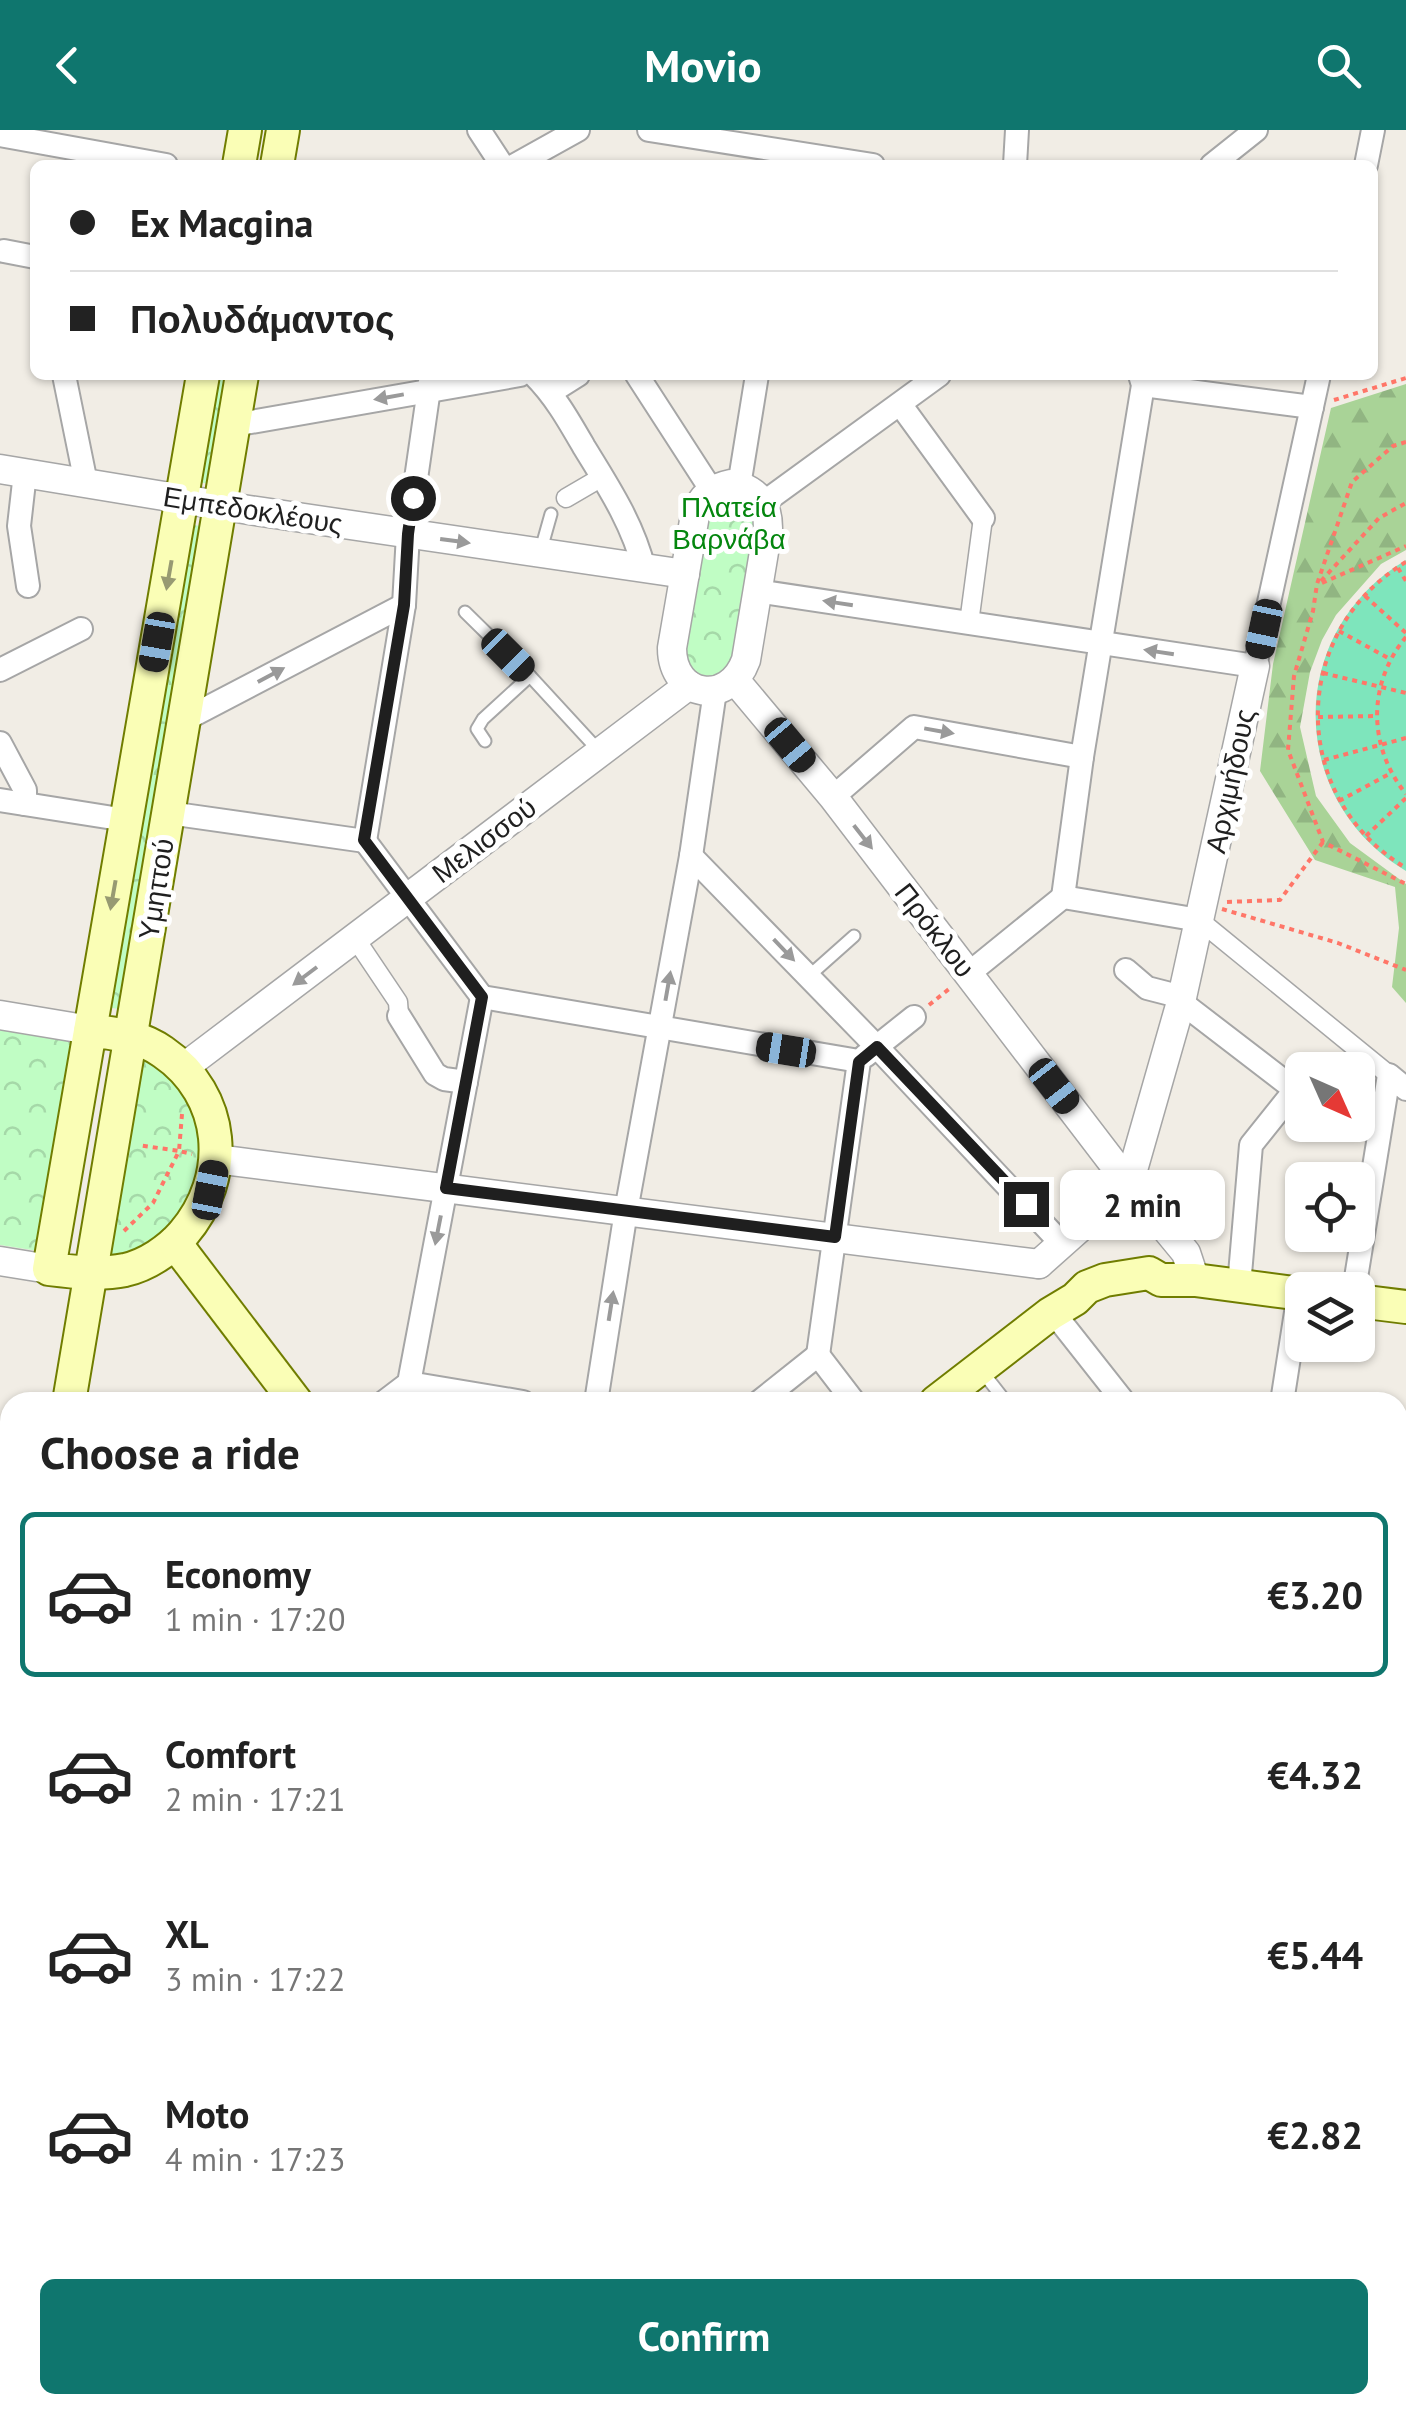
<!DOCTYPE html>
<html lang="en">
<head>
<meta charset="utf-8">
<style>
	body { margin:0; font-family:"PT Sans",sans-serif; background:#f2f2f2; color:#222; height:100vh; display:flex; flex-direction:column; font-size:38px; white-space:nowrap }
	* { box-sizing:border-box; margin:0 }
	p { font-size:32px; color:#767676 }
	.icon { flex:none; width:55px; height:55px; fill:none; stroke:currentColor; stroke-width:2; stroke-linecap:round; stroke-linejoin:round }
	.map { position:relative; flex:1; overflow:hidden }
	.side { position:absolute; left:0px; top:1262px; width:1408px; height:1022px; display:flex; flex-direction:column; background:#fff; border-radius:30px 30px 0 0; box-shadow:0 2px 8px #0004 }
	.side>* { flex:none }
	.hud { position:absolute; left:30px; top:30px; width:1348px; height:220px; border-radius:15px; box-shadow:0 2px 8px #0004; display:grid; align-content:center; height:220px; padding:0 40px; background:#fff }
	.needle { width:65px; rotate:135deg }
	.buttons { position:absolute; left:1285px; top:922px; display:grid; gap:20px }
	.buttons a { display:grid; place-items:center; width:90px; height:90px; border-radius:15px; background:#fff; box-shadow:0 2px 8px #0004; font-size:50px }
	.end { position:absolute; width:45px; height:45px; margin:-22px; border:12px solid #1f1f1f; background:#fff; box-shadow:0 0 0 5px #fff }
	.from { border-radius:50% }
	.bubble { position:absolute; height:70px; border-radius:15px; background:#fff; box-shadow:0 2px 8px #0004; font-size:32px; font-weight:700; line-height:70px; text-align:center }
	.car { position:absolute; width:30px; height:60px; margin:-30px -15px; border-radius:12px; box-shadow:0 0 8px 2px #0007; background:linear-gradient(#222 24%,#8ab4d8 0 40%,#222 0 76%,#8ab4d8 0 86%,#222 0) }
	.hud b { display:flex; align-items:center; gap:35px; height:95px; font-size:38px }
	.hud b+b { border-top:2px solid #e0e0e0 }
	.hud i { width:25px; height:25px; background:#222 }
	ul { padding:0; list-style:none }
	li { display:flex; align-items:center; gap:30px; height:165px; margin:0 20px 15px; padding:0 20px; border:5px solid transparent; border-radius:15px }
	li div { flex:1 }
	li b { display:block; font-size:38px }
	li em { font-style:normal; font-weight:700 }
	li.active { border-color:#0f766e }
	li>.icon { width:90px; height:90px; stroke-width:1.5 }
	h2 { padding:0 40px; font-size:45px; line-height:120px }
	.primary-button { display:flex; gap:20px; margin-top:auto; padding:20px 40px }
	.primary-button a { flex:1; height:115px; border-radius:15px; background:#0f766e; color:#fff; font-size:40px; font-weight:700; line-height:115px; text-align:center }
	header { display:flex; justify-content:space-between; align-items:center; height:130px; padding:0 40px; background:#0f766e; color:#fff; font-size:45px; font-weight:700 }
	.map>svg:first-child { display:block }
	.forest { fill:url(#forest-firs) }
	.park { fill:url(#park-crowns) }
	.pitch { fill:#7ee5bc }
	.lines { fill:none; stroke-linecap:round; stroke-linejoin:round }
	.service-casing { stroke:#a6a6a6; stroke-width:15 }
	.pedestrian-casing { stroke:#a6a6a6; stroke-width:21 }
	.minor-casing { stroke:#a6a6a6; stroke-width:26 }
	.tertiary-casing { stroke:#a6a6a6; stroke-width:31 }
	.secondary-casing { stroke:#707d00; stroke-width:36 }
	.path { stroke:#ff7668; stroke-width:4; stroke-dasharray:5 5; stroke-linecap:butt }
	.service { stroke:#fff; stroke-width:11 }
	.pedestrian { stroke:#fff; stroke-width:18 }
	.minor { stroke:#fff; stroke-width:22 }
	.tertiary { stroke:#fff; stroke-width:28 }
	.secondary { stroke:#fafeb6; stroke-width:32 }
	.oneway { fill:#9a9a9a }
	.oneway2 { fill:#979a72 }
	.route { stroke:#1f1f1f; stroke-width:12 }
	.labels { text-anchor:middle; stroke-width:10; stroke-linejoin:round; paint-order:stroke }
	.park-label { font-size:28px; fill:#04860e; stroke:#fff }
	.street-label { font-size:28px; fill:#1f1f1f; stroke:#fff }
</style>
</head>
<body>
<header><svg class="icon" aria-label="back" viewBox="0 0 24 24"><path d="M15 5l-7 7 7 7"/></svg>Movio<svg class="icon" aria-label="search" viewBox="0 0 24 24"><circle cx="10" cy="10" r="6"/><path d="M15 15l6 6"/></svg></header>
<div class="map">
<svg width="1406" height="2283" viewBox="0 0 1406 2283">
	<defs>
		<pattern id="forest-firs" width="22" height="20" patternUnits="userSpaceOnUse" patternTransform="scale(2.5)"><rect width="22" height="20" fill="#a9d397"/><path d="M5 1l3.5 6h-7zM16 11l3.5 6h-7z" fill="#91b582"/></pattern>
		<pattern id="park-crowns" width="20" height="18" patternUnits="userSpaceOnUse" patternTransform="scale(2.5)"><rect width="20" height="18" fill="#c0fdc4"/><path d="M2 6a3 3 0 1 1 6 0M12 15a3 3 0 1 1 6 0" fill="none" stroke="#a5d8a8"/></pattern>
	</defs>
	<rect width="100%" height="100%" fill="#f1ede5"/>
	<!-- forest -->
	<path class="forest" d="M1406,254V420L1381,434L1336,485L1322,510L1310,542L1300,597L1316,666L1350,713L1406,754V873L1392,857L1399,798L1395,757L1315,730L1260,641L1273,534L1331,278Z"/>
	<!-- park -->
	<g class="park">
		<path d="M208,245H241L223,356L191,351Z"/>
		<path d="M726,362L757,379L737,529L726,546L697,550L679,518L701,386Z"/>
		<path d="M187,394L214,398L135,882L107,877Z"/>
		<path d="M0,897L79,909L45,1122L0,1115Z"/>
		<path d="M131,906L204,968L197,1087L91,1144Z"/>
	</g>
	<!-- pitch -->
	<path class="pitch" d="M1406,430V429V741C1286,669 1285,502 1406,430Z"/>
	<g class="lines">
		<defs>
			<g id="service">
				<path d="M540,423L551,384"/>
				<path d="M465,482L530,546L600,622"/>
				<path d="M485,611L477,599L483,589L530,546"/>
				<path d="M809,846L854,806"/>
				<path d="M981,1240L1006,1272"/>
				<path d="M0,1553L10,1556"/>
			</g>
			<g id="pedestrian">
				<path d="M566,368L602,347"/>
				<path d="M969,493L983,388"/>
				<path d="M1199,790L1389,945"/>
				<path d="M355,808L398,872L399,886"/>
				<path d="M395,2283L405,2275"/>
			</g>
			<g id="minor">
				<path d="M479,0L502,35"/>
				<path d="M649,0L873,35"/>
				<path d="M0,5L166,35"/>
				<path d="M515,35L578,0"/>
				<path d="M1015,35L1017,0"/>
				<path d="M1212,35L1256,0"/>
				<path d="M1366,35L1373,0"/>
				<path d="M4,121L35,127"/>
				<path d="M64,245L86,353"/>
				<path d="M534,245C555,266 569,291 584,317C608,356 633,394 644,439"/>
				<path d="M637,245L712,361"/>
				<path d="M1143,255L1312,277"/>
				<path d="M551,262L578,245"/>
				<path d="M900,274L983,388"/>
				<path d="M234,295L520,245"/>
				<path d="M25,343L19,396L28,456"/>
				<path d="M739,356L757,245"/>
				<path d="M763,373L939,245"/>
				<path d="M757,461L1255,536L1319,245"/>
				<path d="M0,540L81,499"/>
				<path d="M184,590L404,475"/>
				<path d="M0,613L25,660V674"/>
				<path d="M833,667L914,597L1082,627"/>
				<path d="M0,670L126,690"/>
				<path d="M169,683L365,711"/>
				<path d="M365,711L404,475L408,404L431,245"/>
				<path d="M365,711L482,867"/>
				<path d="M691,726L877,917L1062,1114"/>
				<path d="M1063,767L1082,627L1143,255L1140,245"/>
				<path d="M1063,767L1199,790"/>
				<path d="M1126,840L1147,858L1182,867"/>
				<path d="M968,844L1063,767"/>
				<path d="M482,867L859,931"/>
				<path d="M1181,872L1302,965"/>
				<path d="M399,886L435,944L444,949L466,952"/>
				<path d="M865,926L914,887"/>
				<path d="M1239,1156L1251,1015L1295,960"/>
				<path d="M1354,1160L1389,945L1406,959"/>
				<path d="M1053,1182L1124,1272"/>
				<path d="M818,1225L859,931"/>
				<path d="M818,1225L854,1272"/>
				<path d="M409,1253L523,1272"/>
				<path d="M384,1272L409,1253L482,867"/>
				<path d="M596,1272L626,1081L691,726L715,561"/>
				<path d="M759,1272L818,1225"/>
				<path d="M1282,1272L1299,1163"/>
				<path d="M0,1313L10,1315"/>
				<path d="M1398,1347L1406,1341"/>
				<path d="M1398,1537L1406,1531"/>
				<path d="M1398,1622L1406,1632"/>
				<path d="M0,1748L10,1750"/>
				<path d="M1398,1766L1406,1781"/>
				<path d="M1398,1958L1406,1960"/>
				<path d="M0,2071L10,2073"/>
				<path d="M1398,2073L1406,2075"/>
				<path d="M0,2162L10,2175"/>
				<path d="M1398,2243L1406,2245"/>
				<path d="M89,2275L96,2283"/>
				<path d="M335,2275L342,2283"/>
				<path d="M581,2275L588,2283"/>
				<path d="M814,2275L821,2283"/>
				<path d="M200,2283L210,2275"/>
				<path d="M729,2283L739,2275"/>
				<path d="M977,2283L978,2275"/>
				<path d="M1324,2283L1325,2275"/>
			</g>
			<g id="tertiary">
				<path d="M0,339L249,380L685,444"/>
				<path d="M731,354C755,359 768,372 768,398L746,530C729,577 672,568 672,518L695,385C701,367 711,358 731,354Z"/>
				<path d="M735,550L833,667L1129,1054L1186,1123L1195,1150"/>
				<path d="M0,885L90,900"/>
				<path d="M183,938L689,555"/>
				<path d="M216,1029L1039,1134"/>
				<path d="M1129,1054L1181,872L1255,536"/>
				<path d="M0,1131L49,1139"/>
				<path d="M1039,1134L1129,1054"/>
				<path d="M0,1485L10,1487"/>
			</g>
			<g id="secondary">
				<path d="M239,35L245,0"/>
				<path d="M277,35L283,0"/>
				<path d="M90,900C116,904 141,906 163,922C226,965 232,1047 183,1104C169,1120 147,1135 125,1140C100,1145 74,1142 49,1139L203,245"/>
				<path d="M175,1113L296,1272"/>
				<path d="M1358,1171L1406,1177"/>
				<path d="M69,1272L242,245"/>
				<path d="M936,1272L1050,1184L1075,1169L1087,1157L1105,1150L1149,1143L1161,1150H1195L1302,1164"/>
				<path d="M0,1686L10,1627"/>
				<path d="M0,1996L5,1983"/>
				<path d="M1076,2275L1082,2283"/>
			</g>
		</defs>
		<!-- service casing -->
		<use href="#service" class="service-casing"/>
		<!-- pedestrian casing -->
		<use href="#pedestrian" class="pedestrian-casing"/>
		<!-- minor casing -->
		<use href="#minor" class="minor-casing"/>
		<!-- tertiary casing -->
		<use href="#tertiary" class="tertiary-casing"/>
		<!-- secondary casing -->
		<use href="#secondary" class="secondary-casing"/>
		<!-- path -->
		<g class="path">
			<path d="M1334,270L1406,248"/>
			<path d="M1406,312L1393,316L1352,352L1317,454L1313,481L1294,546L1288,620L1323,712L1406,754"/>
			<path d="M1406,432C1288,503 1289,668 1406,738"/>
			<path d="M1398,438L1406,451"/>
			<path d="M1321,451L1379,388L1406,373"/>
			<path d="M1322,453L1406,416"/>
			<path d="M1365,466L1406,503"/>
			<path d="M1339,501L1390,529"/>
			<path d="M1406,507C1367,554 1368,617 1406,664"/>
			<path d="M1323,543L1406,563"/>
			<path d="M1318,587L1376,586"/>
			<path d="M1324,630L1406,608"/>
			<path d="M1339,671L1391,643"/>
			<path d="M1366,706L1406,668"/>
			<path d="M1227,772L1280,770L1323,712"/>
			<path d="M1222,779L1338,813L1406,840"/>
			<path d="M929,875L949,859"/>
			<path d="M182,984L179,1021L192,1024"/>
			<path d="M124,1101L153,1073L179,1021L138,1015"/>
		</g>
		<!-- service -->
		<use href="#service" class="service"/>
		<!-- pedestrian -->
		<use href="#pedestrian" class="pedestrian"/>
		<!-- minor -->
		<use href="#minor" class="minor"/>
		<!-- tertiary -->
		<use href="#tertiary" class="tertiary"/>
		<!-- secondary -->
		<use href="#secondary" class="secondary"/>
	</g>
	<!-- one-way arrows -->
	<defs><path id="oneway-solid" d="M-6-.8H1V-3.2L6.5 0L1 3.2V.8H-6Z" transform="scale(2.5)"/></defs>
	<g class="oneway">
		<use href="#oneway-solid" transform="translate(389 267) rotate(170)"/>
		<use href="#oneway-solid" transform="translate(455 411) rotate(8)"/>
		<use href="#oneway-solid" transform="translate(838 473) rotate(-171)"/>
		<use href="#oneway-solid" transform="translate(1159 522) rotate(-171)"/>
		<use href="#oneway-solid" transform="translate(271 545) rotate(-28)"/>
		<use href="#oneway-solid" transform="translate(939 601) rotate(10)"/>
		<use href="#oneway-solid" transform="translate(863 707) rotate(52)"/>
		<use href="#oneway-solid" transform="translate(784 820) rotate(46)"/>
		<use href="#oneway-solid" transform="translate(305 846) rotate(143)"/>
		<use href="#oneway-solid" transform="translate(668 856) rotate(-80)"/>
		<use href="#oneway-solid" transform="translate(438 1100) rotate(101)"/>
		<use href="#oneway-solid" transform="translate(611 1176) rotate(-81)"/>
	</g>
	<g class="oneway2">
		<use href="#oneway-solid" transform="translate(169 445) rotate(100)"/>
		<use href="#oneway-solid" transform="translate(113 765) rotate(100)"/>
	</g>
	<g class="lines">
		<!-- route -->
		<path class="route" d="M413,368L408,404L404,475L364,710L482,867L446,1058L835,1107L859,932L877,917L1026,1074"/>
	</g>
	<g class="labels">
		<!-- park labels -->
		<g class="park-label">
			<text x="729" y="387">Πλατεία<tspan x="729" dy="32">Βαρνάβα</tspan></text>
		</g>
		<!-- street labels -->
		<g class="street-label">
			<text transform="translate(253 380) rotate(9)" y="10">Εμπεδοκλέους</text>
			<text transform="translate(1230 651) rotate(-78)" y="10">Αρχιμήδους</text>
			<text transform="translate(484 710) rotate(-37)" y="10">Μελισσού</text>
			<text transform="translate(156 759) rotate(-81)" y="10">Υμηττού</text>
			<text transform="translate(935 800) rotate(52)" y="10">Πρόκλου</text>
		</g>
	</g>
</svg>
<div class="buttons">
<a><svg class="needle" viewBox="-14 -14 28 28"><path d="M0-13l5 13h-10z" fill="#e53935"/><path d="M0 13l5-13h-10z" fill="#767676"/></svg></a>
<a><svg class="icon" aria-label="locate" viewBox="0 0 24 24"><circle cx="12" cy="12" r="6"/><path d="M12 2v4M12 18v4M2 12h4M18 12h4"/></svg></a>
<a><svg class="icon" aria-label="layers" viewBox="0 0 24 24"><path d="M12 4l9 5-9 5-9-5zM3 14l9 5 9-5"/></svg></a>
</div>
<i class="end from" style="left:413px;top:368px"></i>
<i class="end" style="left:1026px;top:1074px"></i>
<div class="bubble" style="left:1060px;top:1040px;width:165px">2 min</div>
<i class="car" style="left:1264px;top:499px;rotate:192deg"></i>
<i class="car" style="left:157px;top:512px;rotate:190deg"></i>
<i class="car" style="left:508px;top:525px;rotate:135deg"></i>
<i class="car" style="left:790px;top:615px;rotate:140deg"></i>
<i class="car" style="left:786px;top:920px;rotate:279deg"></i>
<i class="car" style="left:1054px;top:956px;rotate:142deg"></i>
<i class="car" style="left:210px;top:1060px;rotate:11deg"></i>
<div class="hud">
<b><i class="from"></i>Ex Macgina</b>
<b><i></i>Πολυδάμαντος</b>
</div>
<section class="side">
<h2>Choose a ride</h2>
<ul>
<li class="active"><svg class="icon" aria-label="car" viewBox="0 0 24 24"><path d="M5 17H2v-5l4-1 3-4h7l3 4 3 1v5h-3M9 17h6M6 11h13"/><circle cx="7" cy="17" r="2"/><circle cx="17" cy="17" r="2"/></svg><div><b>Economy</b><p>1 min · 17:20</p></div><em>€3.20</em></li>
<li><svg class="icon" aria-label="car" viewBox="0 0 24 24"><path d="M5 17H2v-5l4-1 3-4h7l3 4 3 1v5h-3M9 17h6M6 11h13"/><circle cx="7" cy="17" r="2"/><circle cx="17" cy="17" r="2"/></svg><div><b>Comfort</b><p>2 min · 17:21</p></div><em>€4.32</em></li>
<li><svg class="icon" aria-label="car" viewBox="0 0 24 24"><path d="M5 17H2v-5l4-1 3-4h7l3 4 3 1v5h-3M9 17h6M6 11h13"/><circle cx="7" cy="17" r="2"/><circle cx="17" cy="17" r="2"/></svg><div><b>XL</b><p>3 min · 17:22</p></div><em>€5.44</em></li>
<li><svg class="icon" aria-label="car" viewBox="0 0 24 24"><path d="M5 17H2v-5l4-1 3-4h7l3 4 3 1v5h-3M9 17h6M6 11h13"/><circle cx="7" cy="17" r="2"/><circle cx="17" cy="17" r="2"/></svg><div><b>Moto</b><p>4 min · 17:23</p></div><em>€2.82</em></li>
</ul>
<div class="primary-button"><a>Confirm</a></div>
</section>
</div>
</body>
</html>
